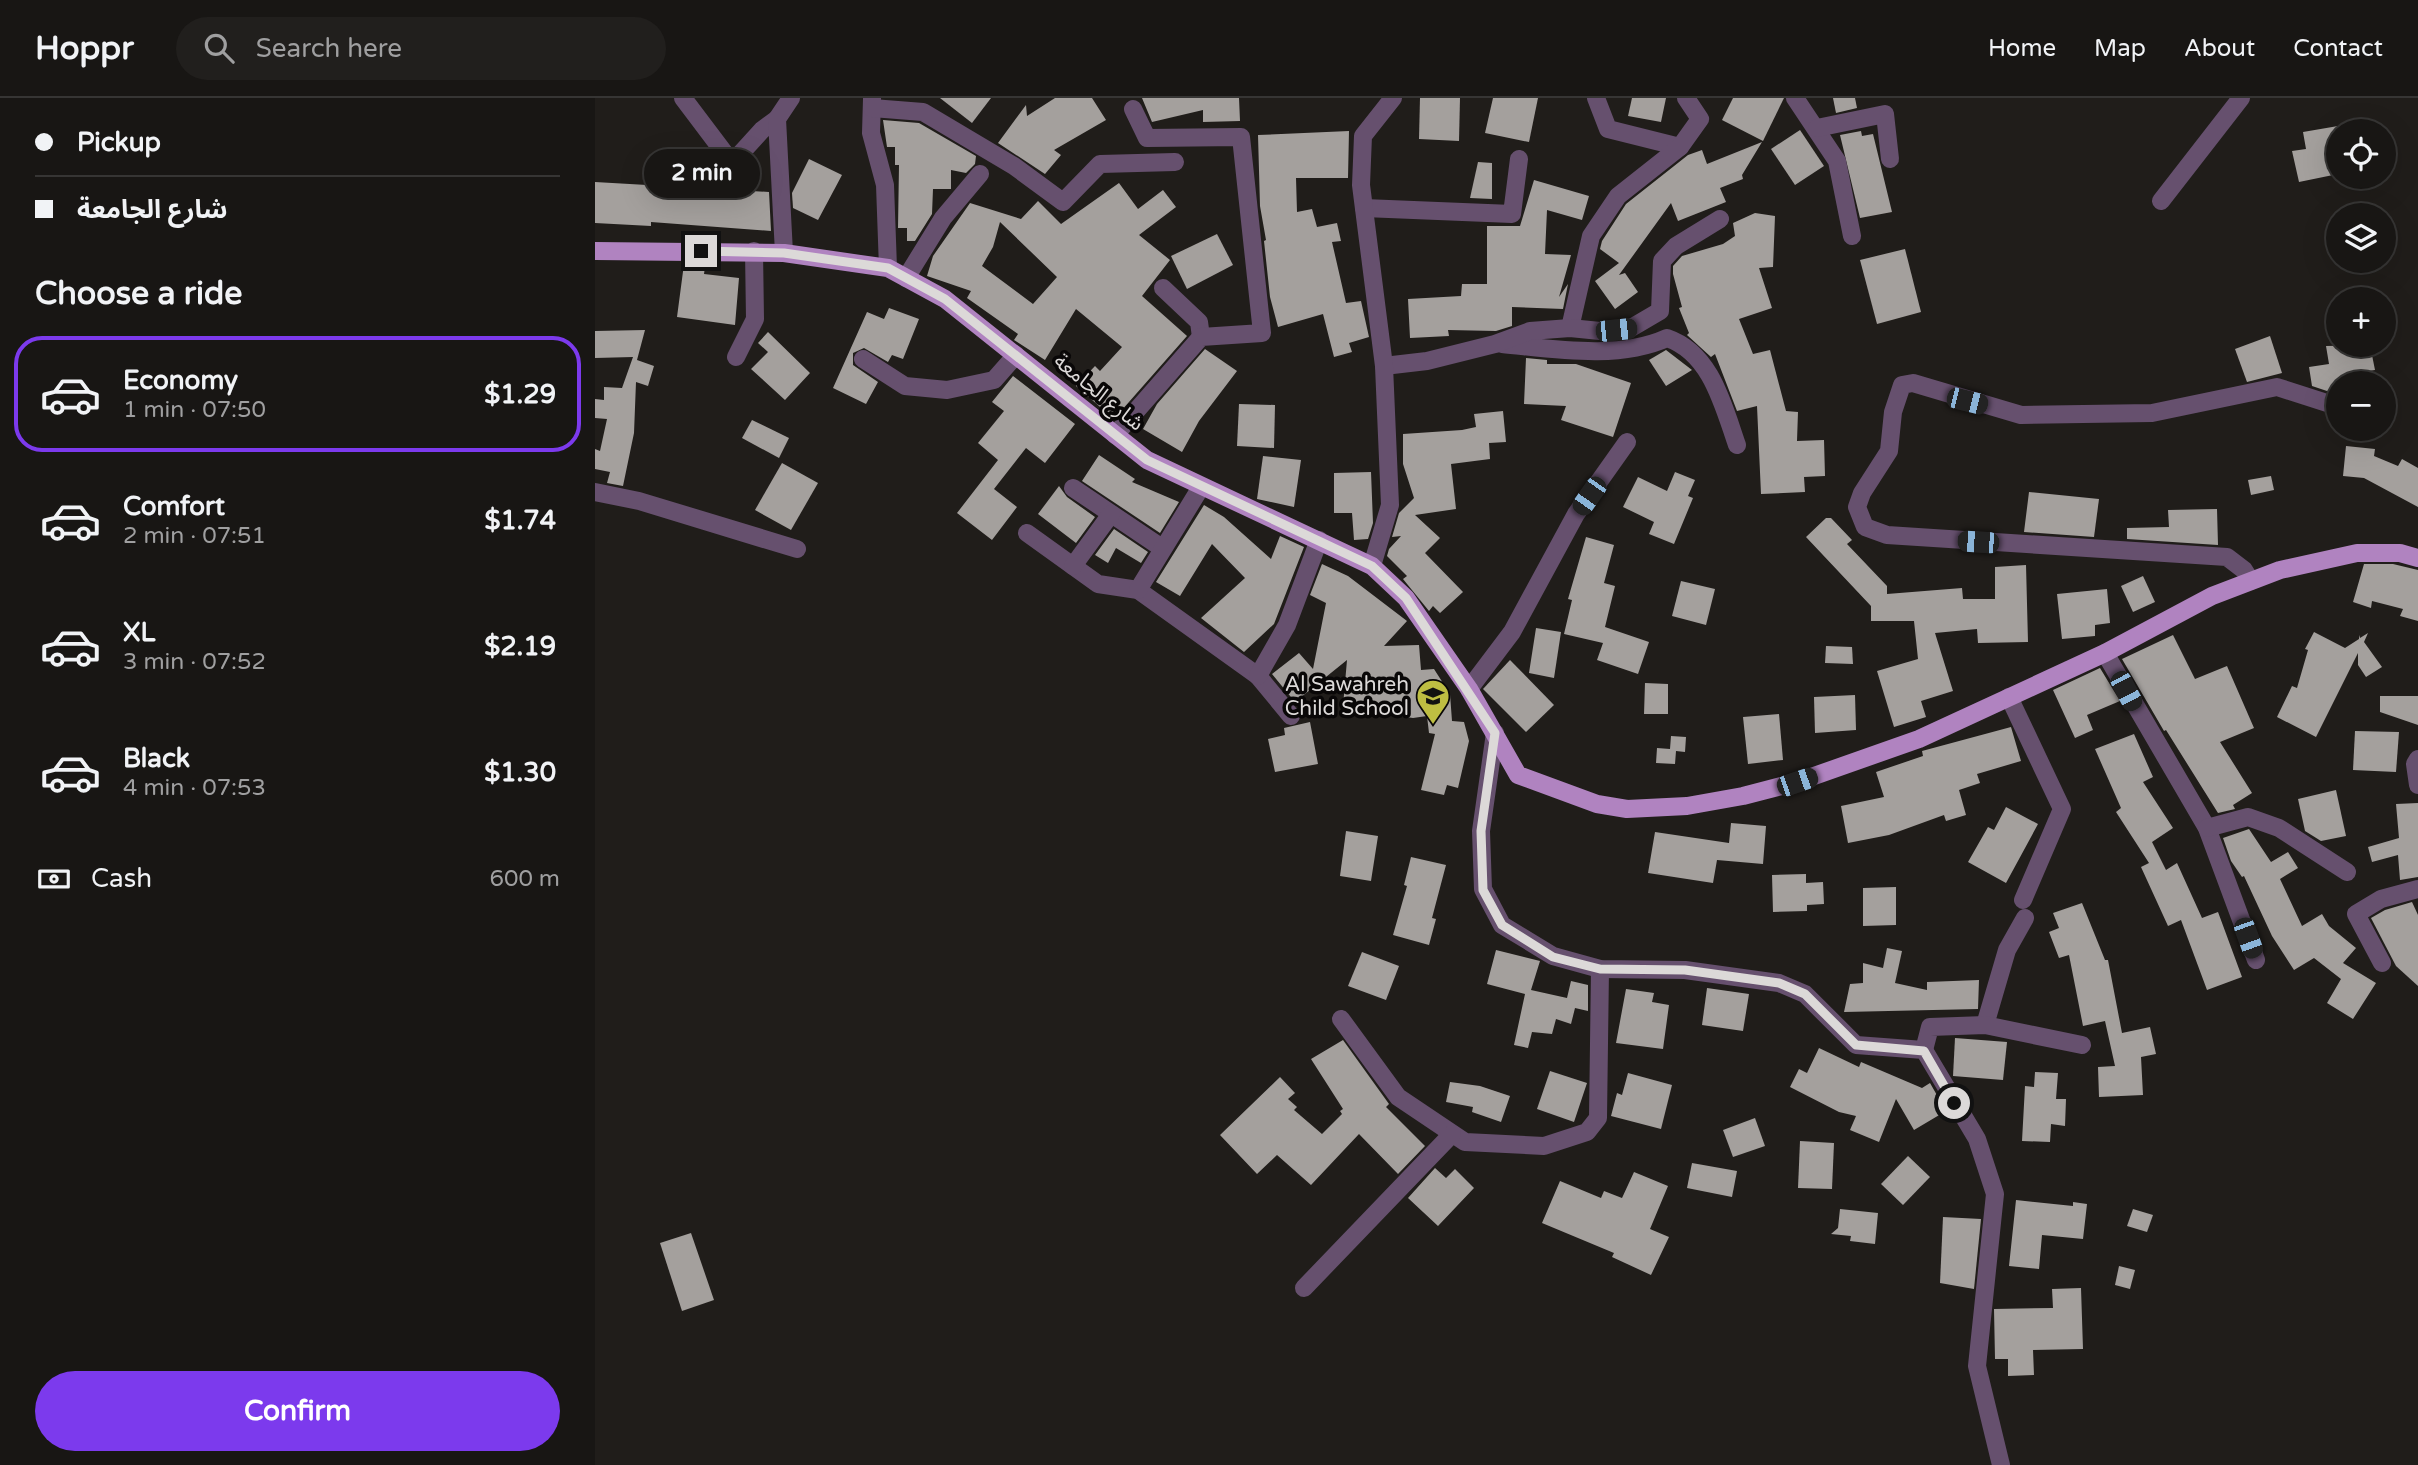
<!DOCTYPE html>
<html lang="en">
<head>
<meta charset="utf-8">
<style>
	body { margin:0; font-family:"Varela Round","Noto Sans Arabic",sans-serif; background:#211f1d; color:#f1f3f6; height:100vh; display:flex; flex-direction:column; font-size:26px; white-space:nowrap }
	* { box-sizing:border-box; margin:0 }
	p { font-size:23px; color:#9f9fa0 }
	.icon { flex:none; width:38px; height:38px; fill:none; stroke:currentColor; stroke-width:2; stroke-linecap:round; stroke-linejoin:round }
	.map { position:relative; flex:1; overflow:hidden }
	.side { display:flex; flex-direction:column; background:#181614; width:595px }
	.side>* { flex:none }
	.banner { display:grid; align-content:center; height:154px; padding:0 35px; background:#181614 }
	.controls { position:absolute; left:1731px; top:21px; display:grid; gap:14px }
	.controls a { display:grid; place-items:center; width:70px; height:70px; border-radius:50%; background:#181614; box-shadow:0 7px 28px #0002,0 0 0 2px #363534; font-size:35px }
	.end { position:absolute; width:32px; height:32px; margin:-16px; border:9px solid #dcd9d8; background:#111; box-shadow:0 0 0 4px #111 }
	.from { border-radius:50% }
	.bubble { position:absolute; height:49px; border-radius:24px; background:#181614; box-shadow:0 7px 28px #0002,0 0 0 2px #363534; font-size:23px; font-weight:700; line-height:49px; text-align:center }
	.car { position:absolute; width:21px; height:42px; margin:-21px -10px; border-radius:9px; box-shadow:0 0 5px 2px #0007; background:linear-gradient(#222 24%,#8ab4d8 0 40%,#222 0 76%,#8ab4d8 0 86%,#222 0) }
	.banner b { display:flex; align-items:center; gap:24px; height:66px; font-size:26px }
	.banner b+b { border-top:2px solid #363534 }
	.banner i { width:18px; height:18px; background:#f1f3f6 }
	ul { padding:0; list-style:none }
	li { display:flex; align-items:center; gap:21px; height:116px; margin:0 14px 10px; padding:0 21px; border:4px solid transparent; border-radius:28px }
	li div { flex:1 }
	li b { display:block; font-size:26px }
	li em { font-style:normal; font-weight:700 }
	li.active { border-color:#7c3aed }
	li>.icon { width:63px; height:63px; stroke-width:1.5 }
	h2 { padding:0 35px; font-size:32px; line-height:84px }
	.pay { display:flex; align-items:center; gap:18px; height:77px; padding:0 35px; font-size:26px }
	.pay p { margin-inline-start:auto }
	.primary-button { display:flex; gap:14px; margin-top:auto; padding:14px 35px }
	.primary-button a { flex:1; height:80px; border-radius:42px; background:#7c3aed; color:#fff; font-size:28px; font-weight:700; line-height:80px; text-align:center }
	header { display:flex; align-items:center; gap:42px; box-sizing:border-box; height:98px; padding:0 35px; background:#181614; border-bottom:2px solid #363534 }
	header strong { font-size:33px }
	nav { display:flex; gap:38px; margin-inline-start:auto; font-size:24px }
	.search { width:490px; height:63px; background:#211f1d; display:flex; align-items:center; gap:18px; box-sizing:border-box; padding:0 24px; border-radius:38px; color:#9f9fa0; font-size:26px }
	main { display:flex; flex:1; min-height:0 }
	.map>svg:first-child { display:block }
	.building { fill:#a4a09d; fill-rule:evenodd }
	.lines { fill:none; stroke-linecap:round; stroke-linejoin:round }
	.minor { stroke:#66506e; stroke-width:18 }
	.major { stroke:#b083c0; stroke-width:18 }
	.route { stroke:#dcd9d8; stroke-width:9 }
	.labels { text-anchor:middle; stroke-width:7; stroke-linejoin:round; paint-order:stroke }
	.street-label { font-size:21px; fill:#dcd9d8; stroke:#090707 }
	.poi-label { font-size:21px; fill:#dcd9d8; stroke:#090707; text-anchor:end }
</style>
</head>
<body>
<header>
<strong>Hoppr</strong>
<div class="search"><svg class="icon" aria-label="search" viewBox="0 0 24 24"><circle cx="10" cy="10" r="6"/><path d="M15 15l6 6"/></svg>Search here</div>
<nav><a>Home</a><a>Map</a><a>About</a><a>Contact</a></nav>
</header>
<main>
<section class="side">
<div class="banner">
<b><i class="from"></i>Pickup</b>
<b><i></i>شارع الجامعة</b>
</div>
<h2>Choose a ride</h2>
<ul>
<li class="active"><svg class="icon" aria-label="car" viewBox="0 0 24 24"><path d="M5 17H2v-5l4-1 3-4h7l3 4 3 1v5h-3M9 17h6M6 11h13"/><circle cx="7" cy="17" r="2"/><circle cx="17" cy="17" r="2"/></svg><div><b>Economy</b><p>1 min · 07:50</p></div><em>$1.29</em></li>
<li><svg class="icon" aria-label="car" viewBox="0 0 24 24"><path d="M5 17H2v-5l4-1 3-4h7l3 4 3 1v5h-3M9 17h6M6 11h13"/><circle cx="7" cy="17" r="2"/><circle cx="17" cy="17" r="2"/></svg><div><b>Comfort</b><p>2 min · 07:51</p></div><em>$1.74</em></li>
<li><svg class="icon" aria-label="car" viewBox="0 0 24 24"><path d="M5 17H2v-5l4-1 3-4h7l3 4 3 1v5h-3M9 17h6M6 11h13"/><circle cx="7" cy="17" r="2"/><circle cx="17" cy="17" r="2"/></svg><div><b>XL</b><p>3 min · 07:52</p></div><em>$2.19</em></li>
<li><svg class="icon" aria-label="car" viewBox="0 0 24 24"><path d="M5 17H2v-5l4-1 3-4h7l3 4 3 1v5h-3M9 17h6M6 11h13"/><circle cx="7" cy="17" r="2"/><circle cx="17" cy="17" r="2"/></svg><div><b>Black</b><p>4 min · 07:53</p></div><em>$1.30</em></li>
</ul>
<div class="pay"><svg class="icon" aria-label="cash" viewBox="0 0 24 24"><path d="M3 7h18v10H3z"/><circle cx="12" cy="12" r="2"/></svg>Cash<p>600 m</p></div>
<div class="primary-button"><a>Confirm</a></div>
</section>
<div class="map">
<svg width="1823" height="1367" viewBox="0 0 1823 1367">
	<rect width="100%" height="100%" fill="#201d1a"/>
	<!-- building -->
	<g class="building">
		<path d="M345,0H396L377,25Z"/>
		<path d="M460,0H497L511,22L459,52L466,57L450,76L403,45L431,7L432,18Z"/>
		<path d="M547,0H644L645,23L608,24V12L557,24Z"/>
		<path d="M825,0H865L864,43L824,41Z"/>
		<path d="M898,0H943L934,44L890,35Z"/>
		<path d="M1037,0H1071L1066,24L1033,18Z"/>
		<path d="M1138,0H1189L1168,43L1127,22Z"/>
		<path d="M1238,0H1260L1262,10L1241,15Z"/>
		<path d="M288,22L324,25L381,58L380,66L371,75L356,72V91H338L337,116L320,143H312V130H303L304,67H300V49H292Z"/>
		<path d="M1743,28V76L1704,84L1697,53L1711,51L1708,34Z"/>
		<path d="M1205,32L1229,68L1200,87L1176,51Z"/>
		<path d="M754,33L753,80H701L702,114L717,111L722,129L742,125L746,143L737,144L751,205L766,203L774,239L754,245L757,254L739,259L728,216L683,229L675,199L669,143L671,142L665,108L663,37Z"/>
		<path d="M1266,33L1267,38L1278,36L1297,114L1265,120L1245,37Z"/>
		<path d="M1167,44L1147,77L1148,81L1125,90L1131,104L1083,123L1076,105L1024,177L1030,175L1043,194L1020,211L1000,183L1024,165L1005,151L1007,143L1031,106L1093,57L1107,52L1112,66Z"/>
		<path d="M214,61L247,77L223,122L198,110L197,95Z"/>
		<path d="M883,64L897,65V101L875,100Z"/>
		<path d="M939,82L994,98L987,122L952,112L950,156L976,157L964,199L973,186L968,211L917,209V228L901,233L853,232L854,238L815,240L813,201L866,198L867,186H892V128H925Z"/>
		<path d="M0,84L174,94L176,133L56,124V128L0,125Z"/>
		<path d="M524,85L543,111L568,92L581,109L544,137L575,162L547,198L592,238L519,321L481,288L500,268L505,273L527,249L481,211L450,262L419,242L423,236L372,200L376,193L332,178L338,158L375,105L426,121L443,103L466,126ZM405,124L462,179L438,206L387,168L398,149Z"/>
		<path d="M1160,115L1180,118L1178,169L1164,170L1177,210L1144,221L1158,256L1175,252L1191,313L1203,314L1202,343L1229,342L1230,378L1209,379L1210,394L1166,396L1162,308L1142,313L1120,256L1116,259L1092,237L1094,235L1084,210L1087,209L1078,176V168L1087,158L1128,146L1140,138L1138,125Z"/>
		<path d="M622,136L638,167L592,191L576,158Z"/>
		<path d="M1310,151L1326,214L1282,226L1265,162Z"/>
		<path d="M89,166L110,169L109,176L144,180L140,227L82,219Z"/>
		<path d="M294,210L324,221L308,261L297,257L293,264L269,250L258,255V267L283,284L271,306L238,290L272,214L289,221Z"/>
		<path d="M50,232L42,262L59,268L53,288L41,284L39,335L28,388L12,385L15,374L0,371V351L5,353L12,321L0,320V301L9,302V289L27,290L38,259L0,260V233Z"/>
		<path d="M173,234L215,275L190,302L156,271L173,254L163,245Z"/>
		<path d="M1675,238L1687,275L1652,284L1640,251Z"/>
		<path d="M1775,247L1780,272L1773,273L1775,285H1743V293L1735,294L1717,288L1714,269L1734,266L1731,248Z"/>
		<path d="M610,251L642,273L604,323L587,354L548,331L562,306Z"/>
		<path d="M1071,252L1097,272L1071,288L1054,262Z"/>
		<path d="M931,260L952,262V266H981L1036,285L1018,339L966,322L971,308L929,306Z"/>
		<path d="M418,278L480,326L450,365L431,350L399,391L422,409L397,442L362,415L403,362L383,345L409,313L397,304Z"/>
		<path d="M644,306L680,307L679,350L642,348Z"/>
		<path d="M908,313L911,344L894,345L895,361L856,366L861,411L820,417L845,440L830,455L868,494L845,515L838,508L834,513L808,481L812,478L792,458L794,451L806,438L797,439L804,415L819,400L808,366V336L867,332L881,329L879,316Z"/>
		<path d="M157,322L194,340L184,360L147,340Z"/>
		<path d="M1751,348L1780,351L1779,358L1803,368L1807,361L1823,370V409L1769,380L1748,378Z"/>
		<path d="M504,357L540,381L537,384L584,404L565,435L487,383Z"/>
		<path d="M668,358L706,362L699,409L662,401Z"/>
		<path d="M187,365L223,385L196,432L160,412Z"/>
		<path d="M776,374L778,425L773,441L759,442L757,415H739V375Z"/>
		<path d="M1080,374L1100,382L1093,398L1098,400L1079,446L1054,436L1059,424L1028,409L1043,379L1072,393Z"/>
		<path d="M1676,378L1679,392L1656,397L1653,382Z"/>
		<path d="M464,388L472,399L500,419L481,445L443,416Z"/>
		<path d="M1434,394L1504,401L1499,439L1429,434Z"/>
		<path d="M609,407L629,419L676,461L685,438L709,449L679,526L649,554L606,520L650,480L617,446L585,498L561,484Z"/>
		<path d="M1622,411L1623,447L1532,441V430L1574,429L1573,412Z"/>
		<path d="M1231,420H1236L1257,442L1252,446L1292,488V496L1367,490L1368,501H1400V469L1431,467L1433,544L1383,545L1382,531L1340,535L1358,593L1326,603L1331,619L1299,629L1282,573L1323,561L1319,523H1276V508L1211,439Z"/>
		<path d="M519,431L553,454L546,465L521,450L513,465L500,457Z"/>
		<path d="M991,439L1019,447L1009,485L1020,488L1010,529L1054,544L1043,576L1002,562L1008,545L969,536L977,502L973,501Z"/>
		<path d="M727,466L753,478L812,523L789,548L824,547L826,572L839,571L855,596L857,623L869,624L874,643L863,690L852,687L849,697L826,692L840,636L834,635L832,618L818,620L798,617L796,612L748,608L752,562L700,604L677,576L704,555L718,571L731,505L715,497Z"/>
		<path d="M1769,466H1798L1823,472V523L1805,518L1808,511L1777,503L1776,510L1758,504Z"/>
		<path d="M1548,478L1560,504L1538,514L1526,488Z"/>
		<path d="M1086,483L1120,491L1111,527L1077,518Z"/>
		<path d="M1512,491L1515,525L1500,527V538L1467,541L1462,496Z"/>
		<path d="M941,530L966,534L959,580L934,575Z"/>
		<path d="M1719,534L1750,550L1764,541V537L1765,540L1773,535L1769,544L1787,569L1771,579L1763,567V555L1721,639L1682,619L1697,588L1702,590L1713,552L1710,551Z"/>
		<path d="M1578,537L1600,581L1632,568L1659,630L1625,644L1657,695L1638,707L1640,711L1623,715L1571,632L1569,633L1527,561Z"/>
		<path d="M1231,548L1257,549L1258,566L1230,565Z"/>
		<path d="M915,562L959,607L931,634L888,591Z"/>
		<path d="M1505,570L1525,603L1492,617L1498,632L1480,640L1458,592Z"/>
		<path d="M1050,585L1073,586V616H1049Z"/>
		<path d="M1260,597L1261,632L1220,635L1219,599Z"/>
		<path d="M1785,598H1823V627L1785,614Z"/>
		<path d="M1184,616L1188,662L1153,666L1148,619Z"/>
		<path d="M715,624L723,666L680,674L673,641L690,637L689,630Z"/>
		<path d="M1416,629L1426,663L1382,676L1385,685L1364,692L1371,717L1351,723L1349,717L1294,737L1253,745L1246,708L1289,699L1281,674L1328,658L1327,653Z"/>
		<path d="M1760,633L1804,634L1801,674L1758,672Z"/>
		<path d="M1539,636L1558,679L1548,684L1578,730L1557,744L1571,772L1582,765L1607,820L1623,814L1647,879L1612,892L1586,822L1573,828L1546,769L1554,765L1521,714L1526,710L1500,651Z"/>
		<path d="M1076,638L1091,639L1090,654L1081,653L1080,666L1061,665L1062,650L1075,651Z"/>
		<path d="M1741,692L1751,738L1726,743L1710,733L1703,701Z"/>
		<path d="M1823,705V779L1805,782L1803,757L1777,764L1773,749L1804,740L1801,706Z"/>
		<path d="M1411,709L1443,726L1411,785L1373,764L1393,729L1399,732Z"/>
		<path d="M1136,725L1171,728L1168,766L1122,762L1118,785L1053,775L1060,734L1134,745Z"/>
		<path d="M1654,731L1676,764L1693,754L1703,770L1685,781L1707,828L1727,816L1734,828L1761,850L1748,865L1781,885L1758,921L1732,905L1746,881L1719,860L1699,872L1677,838L1649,778L1647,779L1636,763L1628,740Z"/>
		<path d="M751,733L783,738L776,783L745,778Z"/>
		<path d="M816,759L851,767L837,820L841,821L834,847L798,837L812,788L809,787Z"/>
		<path d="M1211,776V785L1228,784L1229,806L1212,807V813L1178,814L1177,777Z"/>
		<path d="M1301,789V827L1268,828V790Z"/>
		<path d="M1817,804L1823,817V888L1801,868L1776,820L1790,812Z"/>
		<path d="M1487,805L1510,862H1513L1527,935L1555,929L1561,956L1546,959L1548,997L1504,999L1503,969L1520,968L1510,923L1488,928L1474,857L1464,860L1454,834L1464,830L1458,815Z"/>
		<path d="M1292,850L1307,853L1300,885L1332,892V884L1384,882L1383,911L1249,914L1255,886L1268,885V865L1288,870Z"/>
		<path d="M901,852L945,863L936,892L972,900L976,883L993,887V913L980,910L976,926L961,921L957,936L937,934L933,950L919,947L930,896L892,886Z"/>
		<path d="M767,854L804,868L791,902L753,888Z"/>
		<path d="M1112,890L1154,896L1148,933L1107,927Z"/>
		<path d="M1031,891L1059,895L1057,904L1074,907L1068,951L1021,945Z"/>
		<path d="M1360,940L1412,944L1408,982L1358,978Z"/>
		<path d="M748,942L794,1006L791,1009L830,1048L803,1076L764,1036L716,1087L682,1057L662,1076L625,1037L685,979L700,995L693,1001L702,1009L699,1012L727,1036L747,1016L745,1013L748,1011L716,961Z"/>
		<path d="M1224,950L1264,969L1266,964L1327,990L1335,985L1351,1013L1319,1032L1301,1001L1284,1044L1255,1032L1261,1018L1244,1014L1195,989L1204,971L1212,975Z"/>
		<path d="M955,973L992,985L979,1024L942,1011Z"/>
		<path d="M1440,974L1463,975L1461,1001H1471L1470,1028L1456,1026L1455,1044L1427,1043L1430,988L1439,989Z"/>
		<path d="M1033,975L1077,987L1066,1031L1016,1018L1022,995L1027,997Z"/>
		<path d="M855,984L885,988L915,998L906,1024L877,1014L878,1009L851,1004Z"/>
		<path d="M1160,1020L1170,1048L1138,1059L1128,1032Z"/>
		<path d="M1205,1043L1239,1045L1237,1091L1203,1090Z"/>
		<path d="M1313,1058L1335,1079L1308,1107L1286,1086Z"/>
		<path d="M1097,1065L1142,1073L1137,1099L1092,1090Z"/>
		<path d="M840,1070L851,1080L860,1071L879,1090L843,1128L813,1100Z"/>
		<path d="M1039,1074L1073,1088L1055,1131L1074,1139L1056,1177L1017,1159L1019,1155L947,1125L965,1083L1006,1100L1009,1093L1027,1100Z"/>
		<path d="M1421,1102L1478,1108V1104L1492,1106L1488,1141L1447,1137L1444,1171L1414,1168Z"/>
		<path d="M1245,1111L1283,1115L1280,1146L1255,1143L1256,1138L1236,1136L1243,1130Z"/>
		<path d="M1538,1111L1558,1117L1552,1134L1532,1128Z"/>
		<path d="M1348,1119L1386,1121L1379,1191L1345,1185Z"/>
		<path d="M96,1135L119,1202L87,1213L65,1145Z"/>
		<path d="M1524,1168L1540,1172L1535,1191L1520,1187Z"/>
		<path d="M1486,1190L1488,1251L1438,1252L1439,1277L1413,1278V1261H1400L1399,1211L1458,1210L1457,1191Z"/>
	</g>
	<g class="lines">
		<!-- minor -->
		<g class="minor">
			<path d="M88,0L137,65L167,32L182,21"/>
			<path d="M1001,0L1013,31L1085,49"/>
			<path d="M1200,0L1242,63L1257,138"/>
			<path d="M277,1L276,35L290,87L293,170"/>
			<path d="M277,10L328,14L419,68L468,104L505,66L580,64"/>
			<path d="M1222,30L1290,16L1295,61"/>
			<path d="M1566,103L1646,0"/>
			<path d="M769,110L917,116L924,61"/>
			<path d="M189,155L182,21L196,0"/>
			<path d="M311,180L348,120L385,76"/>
			<path d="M568,190L604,224L606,239"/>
			<path d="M975,230L996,138L1023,98L1085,49L1105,21L1091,0"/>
			<path d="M907,246C960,251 1023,262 1072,240C1116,255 1128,307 1142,347"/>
			<path d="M141,259L160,221L159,153"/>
			<path d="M268,261L310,288L352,292L399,282L421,257"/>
			<path d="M789,268L832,263L900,246L935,233L975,230L1005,233L1036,230L1065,213L1067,163L1081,148L1125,121"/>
			<path d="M520,337L606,239L667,235L646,39L552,40L538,11"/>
			<path d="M478,390L567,450"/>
			<path d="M0,394L44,403L202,451"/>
			<path d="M432,435L503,486L543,492L663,578L696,618"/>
			<path d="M478,468L516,416"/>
			<path d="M777,468L795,407L789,268L766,87L768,38L798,0"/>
			<path d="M1656,483L1649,472L1632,459L1292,437L1270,429L1262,409L1267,395L1294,353L1298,314L1307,287L1318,285L1426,317L1557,315L1682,289L1735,306L1743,304"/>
			<path d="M543,492L606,389"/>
			<path d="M1510,555L1612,730L1661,862"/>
			<path d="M663,578L692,527L724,442"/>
			<path d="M874,591L917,534L981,416L1032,344"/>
			<path d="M1414,599L1467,711L1428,802"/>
			<path d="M900,635L886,733L888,791L907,827L958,858L1005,871L1090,872L1184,885L1210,896L1261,947L1329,952L1382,1041L1400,1096L1382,1268L1406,1367"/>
			<path d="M1823,661L1820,666L1823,687"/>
			<path d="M1612,730L1653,719L1684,730L1752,774"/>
			<path d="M1787,865L1761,816L1786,801L1823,791"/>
			<path d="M746,921L803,999L870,1044L949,1048L992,1034L1003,1020L1005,871"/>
			<path d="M1390,927L1412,852L1430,820"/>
			<path d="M1329,952L1335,929L1390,927L1487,947"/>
			<path d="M709,1190L857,1036"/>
		</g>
		<!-- major -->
		<path class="major" d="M0,153L189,155L293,170L350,201L552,362L777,468L811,500L874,591L923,677L1002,706L1032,711L1092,708L1148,698L1202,684L1324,641L1510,555L1617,498L1685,472L1762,455H1805L1823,460"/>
	</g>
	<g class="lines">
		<!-- route -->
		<path class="route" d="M106,153L189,155L293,170L350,201L552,362L777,468L811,500L900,635L886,733L888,792L907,827L958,859L1005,871L1090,872L1184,885L1210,896L1261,947L1329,953L1359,1005"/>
	</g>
	<!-- icons -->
	<defs>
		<symbol id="school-pin" viewBox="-11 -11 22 30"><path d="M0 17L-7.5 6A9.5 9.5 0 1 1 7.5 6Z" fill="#bebe42" stroke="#090707"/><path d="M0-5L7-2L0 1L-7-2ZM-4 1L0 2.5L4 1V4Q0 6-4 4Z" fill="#111"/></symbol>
	</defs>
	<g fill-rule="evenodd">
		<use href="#school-pin" x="819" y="579" width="38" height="52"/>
	</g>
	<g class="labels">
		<!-- street labels -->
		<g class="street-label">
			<text transform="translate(504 294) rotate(39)" y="7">شارع الجامعة</text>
		</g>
		<!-- poi labels -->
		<g class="poi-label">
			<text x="814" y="593">Al Sawahreh<tspan x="814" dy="24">Child School</tspan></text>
		</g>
	</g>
</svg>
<div class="controls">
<a><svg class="icon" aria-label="locate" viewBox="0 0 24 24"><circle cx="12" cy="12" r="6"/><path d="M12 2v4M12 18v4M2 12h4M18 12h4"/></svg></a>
<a><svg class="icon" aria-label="layers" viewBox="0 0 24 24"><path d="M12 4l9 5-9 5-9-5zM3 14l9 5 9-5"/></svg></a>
<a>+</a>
<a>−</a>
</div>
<i class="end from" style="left:1359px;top:1005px"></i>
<i class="end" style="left:106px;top:153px"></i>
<div class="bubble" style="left:49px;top:51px;width:116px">2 min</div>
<i class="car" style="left:1021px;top:232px;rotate:84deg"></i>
<i class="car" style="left:1372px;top:303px;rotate:104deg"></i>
<i class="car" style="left:994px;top:398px;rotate:215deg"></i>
<i class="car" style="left:1383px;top:444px;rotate:274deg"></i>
<i class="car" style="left:1531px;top:593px;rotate:152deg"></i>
<i class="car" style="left:1202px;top:684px;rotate:71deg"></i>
<i class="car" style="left:1653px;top:840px;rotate:160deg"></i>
</div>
</main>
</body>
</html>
